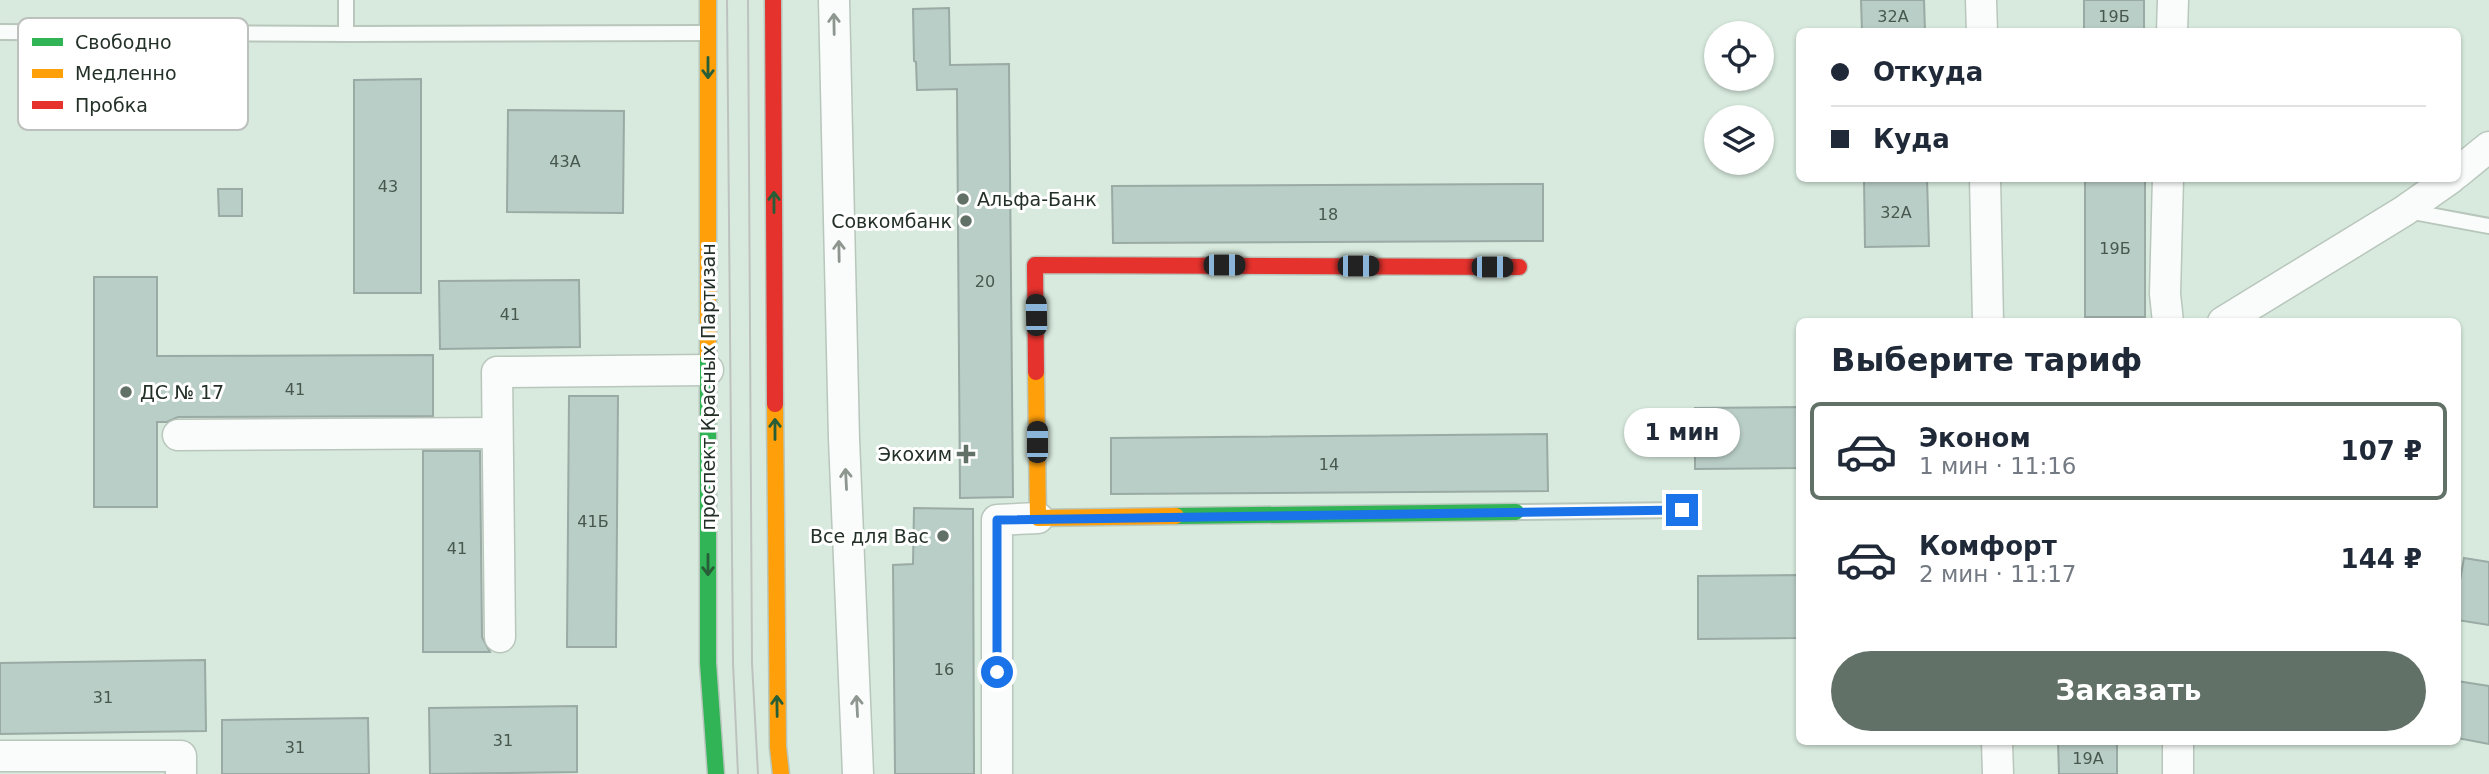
<!DOCTYPE html>
<html lang="ru">
<head>
<meta charset="utf-8">
<style>
	body { margin:0; font-family:"DejaVu Sans",sans-serif; background:#f2f2f3; color:#1f2937; height:100vh; display:flex; flex-direction:column; font-size:26px; white-space:nowrap }
	* { box-sizing:border-box; margin:0 }
	p { font-size:23px; color:#747a83 }
	.icon { flex:none; width:38px; height:38px; fill:none; stroke:currentColor; stroke-width:2; stroke-linecap:round; stroke-linejoin:round }
	.map { position:relative; flex:1; overflow:hidden }
	.drawer { position:absolute; left:1796px; top:318px; width:665px; height:427px; display:flex; flex-direction:column; background:#fff; border-radius:10px; box-shadow:0 2px 5px #0004 }
	.drawer>* { flex:none }
	.top-card { position:absolute; left:1796px; top:28px; width:665px; height:154px; border-radius:10px; box-shadow:0 2px 5px #0004; display:grid; align-content:center; height:154px; padding:0 35px; background:#fff }
	.controls { position:absolute; left:1704px; top:21px; display:grid; gap:14px }
	.controls a { display:grid; place-items:center; width:70px; height:70px; border-radius:50%; background:#fff; box-shadow:0 2px 5px #0004; font-size:35px }
	.end { position:absolute; width:32px; height:32px; margin:-16px; border:9px solid #1a73e8; background:#fff; box-shadow:0 0 0 4px #fff }
	.from { border-radius:50% }
	.bubble { position:absolute; height:49px; border-radius:24px; background:#fff; box-shadow:0 2px 5px #0004; font-size:23px; font-weight:800; line-height:49px; text-align:center }
	.car { position:absolute; width:21px; height:42px; margin:-21px -10px; border-radius:9px; box-shadow:0 0 5px 2px #0007; background:linear-gradient(#222 24%,#8ab4d8 0 40%,#222 0 76%,#8ab4d8 0 86%,#222 0) }
	.top-card b { display:flex; align-items:center; gap:24px; height:66px; font-size:26px }
	.top-card b+b { border-top:2px solid #e0e1e3 }
	.top-card i { width:18px; height:18px; background:#1f2937 }
	ul { padding:0; list-style:none }
	li { display:flex; align-items:center; gap:21px; height:98px; margin:0 14px 10px; padding:0 21px; border:4px solid transparent; border-radius:10px }
	li div { flex:1 }
	li b { display:block; font-size:26px }
	li em { font-style:normal; font-weight:800 }
	li.on { border-color:#627167 }
	li>.icon { width:63px; height:63px; stroke-width:1.5 }
	h2 { padding:0 35px; font-size:32px; line-height:84px }
	.primary-button { display:flex; gap:14px; margin-top:auto; padding:14px 35px }
	.primary-button a { flex:1; height:80px; border-radius:42px; background:#627167; color:#fff; font-size:28px; font-weight:800; line-height:80px; text-align:center }
	.map>svg:first-child { display:block }
	.building { fill:#b9cec6; stroke:#9aaaa4; stroke-width:2 }
	.lines { fill:none; stroke-linecap:round; stroke-linejoin:round }
	.lane-casing { stroke:#b8c6bc; stroke-width:18 }
	.street-casing { stroke:#b8c6bc; stroke-width:33 }
	.fast-casing { stroke:#b8c6bc; stroke-width:19 }
	.slow-casing { stroke:#b8c6bc; stroke-width:19 }
	.jam-casing { stroke:#b8c6bc; stroke-width:19 }
	.lane { stroke:#f9fcfa; stroke-width:14 }
	.street { stroke:#f9fcfa; stroke-width:30 }
	.fast { stroke:#30b455; stroke-width:16 }
	.slow { stroke:#ff9f0a; stroke-width:16 }
	.jam { stroke:#e5322d; stroke-width:16 }
	.tram { stroke:#bdc2bf; stroke-width:2 }
	.oneway { stroke:#8e9690 }
	.oneway2 { stroke:#285e37 }
	.route { stroke:#1a73e8; stroke-width:9 }
	.poi-dot { fill:#627167; stroke:#fff; stroke-width:2.5 }
	.labels { text-anchor:middle; stroke-width:6; stroke-linejoin:round; paint-order:stroke }
	.number-label { font-size:16px; fill:#48584f }
	.poi-label { font-size:19px; fill:#233027; stroke:#fff; text-anchor:end }
	.street-label { font-size:19px; fill:#233027; stroke:#fff }
	.key { fill:#fff; stroke:#bdc1be; stroke-width:2 }
	.key-label { font-size:19px; fill:#233027 }
</style>
</head>
<body>
<div class="map">
<svg width="2489" height="774" viewBox="0 0 2489 774">
	<rect width="100%" height="100%" fill="#d8eade"/>
	<!-- building -->
	<g class="building">
		<path d="M1861,0H1924L1925,32H1862Z"/>
		<rect x="2084" y="0" width="60" height="32"/>
		<path d="M949,8L950,65L1009,64L1013,497L960,498L957,89L917,90L916,62L914,61L913,9Z"/>
		<path d="M421,79V293H354V80Z"/>
		<path d="M508,110L624,111L623,213L507,212Z"/>
		<path d="M1864,178H1927L1929,246L1865,247Z"/>
		<rect x="2085" y="178" width="60" height="139"/>
		<path d="M1543,184V241L1113,243L1112,186Z"/>
		<path d="M218,189H242V216H219Z"/>
		<path d="M94,277H157V356L433,355V416L178,417L167,422H157V507H94Z"/>
		<path d="M579,280L580,347L440,349L439,281Z"/>
		<path d="M569,396H618L616,647H567Z"/>
		<path d="M1799,407V468L1695,469V408Z"/>
		<path d="M1547,434L1548,491L1111,494V438Z"/>
		<path d="M423,451H480L482,637L490,652H423Z"/>
		<path d="M914,508L973,509L974,774H895L893,565L913,564Z"/>
		<path d="M2464,558L2489,562V625L2457,620V597Z"/>
		<path d="M1799,575V638L1698,639V576Z"/>
		<path d="M205,660L206,731L0,734V663Z"/>
		<path d="M2457,681L2489,686V744L2457,738Z"/>
		<path d="M577,706V772L430,774L429,708Z"/>
		<path d="M368,718L369,774H222V720Z"/>
		<path d="M2058,742H2117V774H2059Z"/>
	</g>
	<g class="lines">
		<defs>
			<g id="lane">
				<path d="M346,0V34L706,33"/>
				<path d="M0,32L346,34"/>
				<path d="M2408,211L2489,226"/>
				<path d="M1518,512L1682,510"/>
			</g>
			<g id="street">
				<path d="M834,0L844,439L858,774"/>
				<path d="M1981,0L1982,32"/>
				<path d="M2172,32L2173,0"/>
				<path d="M2457,173L2489,147"/>
				<path d="M1985,178L1988,322"/>
				<path d="M2168,178L2165,294L2168,322"/>
				<path d="M2223,322L2404,211L2451,178"/>
				<path d="M178,435L497,433"/>
				<path d="M500,637L497,372L708,370"/>
				<path d="M1997,742L1998,774"/>
				<path d="M2178,742V774"/>
				<path d="M0,756H181V774"/>
				<path d="M997,774V520L1038,518"/>
			</g>
			<g id="fast">
				<path d="M708,355V663L716,774"/>
				<path d="M1176,516L1516,512"/>
			</g>
			<g id="slow">
				<path d="M708,0V355"/>
				<path d="M1036,372L1038,518L1176,516"/>
				<path d="M775,404L778,747L781,774"/>
			</g>
			<g id="jam">
				<path d="M773,0L775,404"/>
				<path d="M1036,372L1035,265L1519,267"/>
			</g>
		</defs>
		<!-- lane casing -->
		<use href="#lane" class="lane-casing"/>
		<!-- street casing -->
		<use href="#street" class="street-casing"/>
		<!-- fast casing -->
		<use href="#fast" class="fast-casing"/>
		<!-- slow casing -->
		<use href="#slow" class="slow-casing"/>
		<!-- jam casing -->
		<use href="#jam" class="jam-casing"/>
		<!-- lane -->
		<use href="#lane" class="lane"/>
		<!-- street -->
		<use href="#street" class="street"/>
		<!-- fast -->
		<use href="#fast" class="fast"/>
		<!-- slow -->
		<use href="#slow" class="slow"/>
		<!-- jam -->
		<use href="#jam" class="jam"/>
		<!-- tram -->
		<g class="tram">
			<path d="M727,0L733,663L738,774"/>
			<path d="M748,0L752,663L758,774"/>
		</g>
	</g>
	<!-- one-way arrows -->
	<defs><path id="oneway-shaft" d="M-6 0H5M1.5-3L5.5 0L1.5 3" fill="none" stroke-width="1.6" stroke-linecap="round" stroke-linejoin="round" transform="scale(1.75)"/></defs>
	<g class="oneway">
		<use href="#oneway-shaft" transform="translate(834 24) rotate(-91)"/>
		<use href="#oneway-shaft" transform="translate(839 251) rotate(-91)"/>
		<use href="#oneway-shaft" transform="translate(846 479) rotate(-93)"/>
		<use href="#oneway-shaft" transform="translate(857 706) rotate(-93)"/>
	</g>
	<g class="oneway2">
		<use href="#oneway-shaft" transform="translate(708 68) rotate(90)"/>
		<use href="#oneway-shaft" transform="translate(774 202) rotate(-90)"/>
		<use href="#oneway-shaft" transform="translate(775 429) rotate(-90)"/>
		<use href="#oneway-shaft" transform="translate(708 565) rotate(90)"/>
		<use href="#oneway-shaft" transform="translate(777 706) rotate(-91)"/>
	</g>
	<g class="lines">
		<!-- route -->
		<path class="route" d="M997,672V520L1682,510"/>
	</g>
	<!-- markers -->
	<g class="poi-dot">
		<circle cx="963" cy="199" r="7"/>
		<circle cx="966" cy="221" r="7"/>
		<circle cx="126" cy="392" r="7"/>
		<path d="M962.5 443.5h7v7h7v7h-7v7h-7v-7h-7v-7h7z"/>
		<circle cx="943" cy="536" r="7"/>
	</g>
	<g class="labels">
		<!-- number labels -->
		<g class="number-label">
			<text x="1893" y="22">32А</text>
			<text x="2114" y="22">19Б</text>
			<text x="565" y="167">43А</text>
			<text x="388" y="192">43</text>
			<text x="1896" y="218">32А</text>
			<text x="1328" y="220">18</text>
			<text x="2115" y="254">19Б</text>
			<text x="985" y="287">20</text>
			<text x="510" y="320">41</text>
			<text x="295" y="395">41</text>
			<text x="1329" y="470">14</text>
			<text x="593" y="527">41Б</text>
			<text x="457" y="554">41</text>
			<text x="944" y="675">16</text>
			<text x="103" y="703">31</text>
			<text x="503" y="746">31</text>
			<text x="295" y="753">31</text>
			<text x="2088" y="764">19А</text>
		</g>
		<!-- poi labels -->
		<g class="poi-label">
			<text x="977" y="206" text-anchor="start">Альфа-Банк</text>
			<text x="952" y="228">Совкомбанк</text>
			<text x="140" y="399" text-anchor="start">ДС № 17</text>
			<text x="952" y="461">Экохим</text>
			<text x="929" y="543">Все для Вас</text>
		</g>
		<!-- street labels -->
		<g class="street-label">
			<text transform="translate(708 387) rotate(-90)" y="7">проспект Красных Партизан</text>
		</g>
	</g>
	<!-- legend -->
	<rect x="18" y="18" width="230" height="112" rx="10" class="key"/>
	<rect x="32" y="38" width="31" height="8" fill="#30b455"/>
	<rect x="32" y="69" width="31" height="9" fill="#ff9f0a"/>
	<rect x="32" y="101" width="31" height="8" fill="#e5322d"/>
	<g class="key-label">
		<text x="75" y="49">Свободно</text>
		<text x="75" y="80">Медленно</text>
		<text x="75" y="112">Пробка</text>
	</g>
</svg>
<div class="controls">
<a><svg class="icon" aria-label="locate" viewBox="0 0 24 24"><circle cx="12" cy="12" r="6"/><path d="M12 2v4M12 18v4M2 12h4M18 12h4"/></svg></a>
<a><svg class="icon" aria-label="layers" viewBox="0 0 24 24"><path d="M12 4l9 5-9 5-9-5zM3 14l9 5 9-5"/></svg></a>
</div>
<i class="end from" style="left:997px;top:672px"></i>
<i class="end" style="left:1682px;top:510px"></i>
<div class="bubble" style="left:1624px;top:408px;width:116px">1 мин</div>
<i class="car" style="left:1224px;top:265px;rotate:90deg"></i>
<i class="car" style="left:1358px;top:266px;rotate:90deg"></i>
<i class="car" style="left:1492px;top:267px;rotate:90deg"></i>
<i class="car" style="left:1036px;top:315px;rotate:359deg"></i>
<i class="car" style="left:1037px;top:442px;rotate:0deg"></i>
<div class="top-card">
<b><i class="from"></i>Откуда</b>
<b><i></i>Куда</b>
</div>
<section class="drawer">
<h2>Выберите тариф</h2>
<ul>
<li class="on"><svg class="icon" aria-label="car" viewBox="0 0 24 24"><path d="M5 17H2v-5l4-1 3-4h7l3 4 3 1v5h-3M9 17h6M6 11h13"/><circle cx="7" cy="17" r="2"/><circle cx="17" cy="17" r="2"/></svg><div><b>Эконом</b><p>1 мин · 11:16</p></div><em>107 ₽</em></li>
<li><svg class="icon" aria-label="car" viewBox="0 0 24 24"><path d="M5 17H2v-5l4-1 3-4h7l3 4 3 1v5h-3M9 17h6M6 11h13"/><circle cx="7" cy="17" r="2"/><circle cx="17" cy="17" r="2"/></svg><div><b>Комфорт</b><p>2 мин · 11:17</p></div><em>144 ₽</em></li>
</ul>
<div class="primary-button"><a>Заказать</a></div>
</section>
</div>
</body>
</html>
